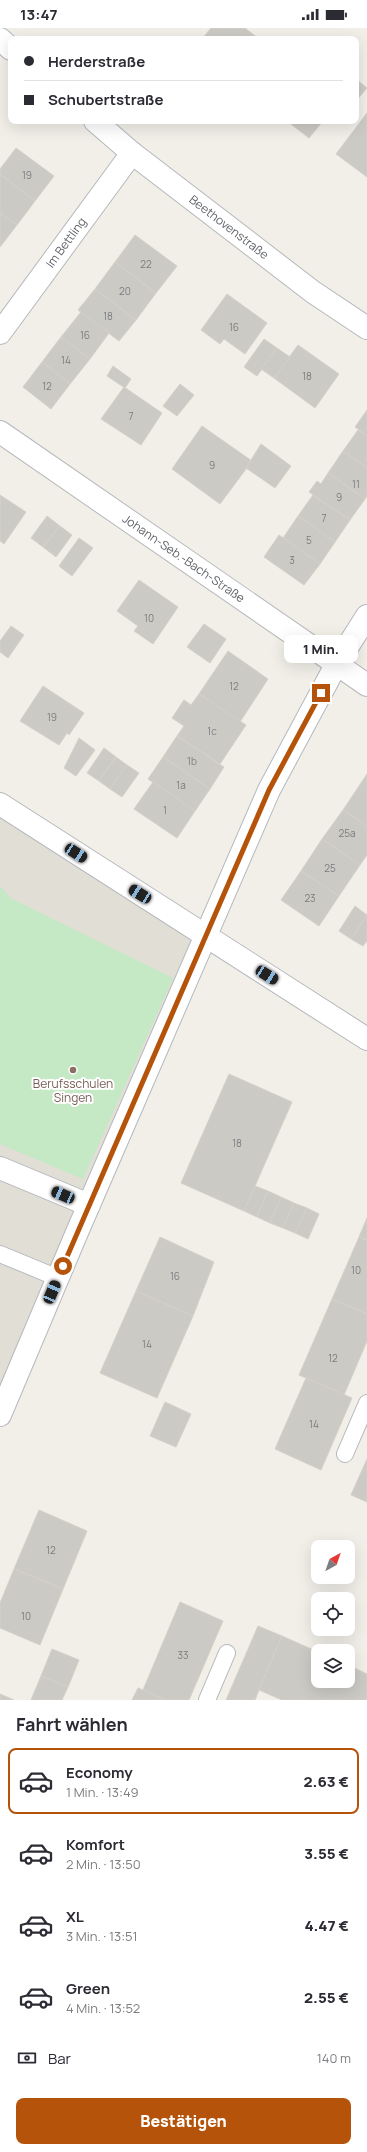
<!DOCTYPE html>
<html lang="de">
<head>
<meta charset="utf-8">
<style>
	body { margin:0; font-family:Manrope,sans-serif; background:#f7f7f7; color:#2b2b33; height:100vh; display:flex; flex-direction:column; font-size:15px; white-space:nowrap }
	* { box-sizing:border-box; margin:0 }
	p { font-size:13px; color:#7c7c81 }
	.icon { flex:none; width:22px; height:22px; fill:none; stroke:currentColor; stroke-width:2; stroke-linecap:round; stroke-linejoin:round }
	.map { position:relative; height:1672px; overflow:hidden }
	.panel { display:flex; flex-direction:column; background:#fff; flex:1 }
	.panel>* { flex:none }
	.banner { position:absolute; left:8px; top:8px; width:351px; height:88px; border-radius:8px; box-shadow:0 4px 16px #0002; display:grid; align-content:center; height:88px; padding:0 16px; background:#fff }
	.needle { width:26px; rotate:40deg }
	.tools { position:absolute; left:311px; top:1512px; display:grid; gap:8px }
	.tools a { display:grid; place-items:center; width:44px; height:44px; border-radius:8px; background:#fff; box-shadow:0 4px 16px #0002; font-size:20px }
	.end { position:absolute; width:18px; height:18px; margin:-9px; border:5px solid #b45309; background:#fff; box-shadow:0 0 0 2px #fff }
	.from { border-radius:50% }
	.bubble { position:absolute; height:28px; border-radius:8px; background:#fff; box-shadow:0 4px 16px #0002; font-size:13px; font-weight:800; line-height:28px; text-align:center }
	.car { position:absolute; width:12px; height:24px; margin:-12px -6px; border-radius:5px; box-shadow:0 0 3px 1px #0007; background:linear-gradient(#222 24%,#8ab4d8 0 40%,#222 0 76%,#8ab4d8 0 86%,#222 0) }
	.banner b { display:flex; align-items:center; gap:14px; height:38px; font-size:15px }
	.banner b+b { border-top:1px solid #e1e1e2 }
	.banner i { width:10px; height:10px; background:#2b2b33 }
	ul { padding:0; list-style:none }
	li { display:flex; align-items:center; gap:12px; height:66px; margin:0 8px 6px; padding:0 8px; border:2px solid transparent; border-radius:8px }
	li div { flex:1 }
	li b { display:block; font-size:15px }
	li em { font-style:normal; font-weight:800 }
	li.current { border-color:#b45309 }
	li>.icon { width:36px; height:36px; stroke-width:1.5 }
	h2 { padding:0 16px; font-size:18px; line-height:48px }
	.pay { display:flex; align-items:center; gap:10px; height:44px; padding:0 16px; font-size:15px }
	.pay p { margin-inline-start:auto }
	.button { display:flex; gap:8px; margin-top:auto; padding:8px 16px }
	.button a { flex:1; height:46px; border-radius:8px; background:#b45309; color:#fff; font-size:16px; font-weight:800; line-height:46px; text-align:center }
	.status { display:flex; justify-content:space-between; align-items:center; height:28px; padding:0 20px; background:#fff; direction:ltr }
	.status svg { height:11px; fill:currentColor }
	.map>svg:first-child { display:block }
	.education { fill:#e1ded6 }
	.green { fill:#c5e8c5 }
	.building { fill:#cccac5; stroke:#d6d1c6 }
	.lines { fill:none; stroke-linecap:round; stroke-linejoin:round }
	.lane-casing { stroke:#b5b8bc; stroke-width:18 }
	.street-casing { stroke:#b5b8bc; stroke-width:24 }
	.lane { stroke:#fff; stroke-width:16 }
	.street { stroke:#fff; stroke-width:22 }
	.route { stroke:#b45309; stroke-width:5 }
	.education-dot { fill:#8d6e63; stroke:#fff; stroke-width:1.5 }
	.labels { text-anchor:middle; stroke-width:4; stroke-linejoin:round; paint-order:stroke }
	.number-label { font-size:10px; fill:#7a7d7f }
	.street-label { font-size:12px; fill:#5f6368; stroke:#fff }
	.education-label { font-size:12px; fill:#785e54; stroke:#fff }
</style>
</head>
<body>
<div class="status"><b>13:47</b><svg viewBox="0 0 49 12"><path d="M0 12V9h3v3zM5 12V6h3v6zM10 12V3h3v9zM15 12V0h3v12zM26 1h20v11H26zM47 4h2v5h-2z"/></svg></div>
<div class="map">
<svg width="367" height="1672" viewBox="0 0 367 1672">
	<rect width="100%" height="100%" fill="#f1efe8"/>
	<!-- education -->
	<path class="education" d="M0,776L205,907L0,1387Z"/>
	<!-- green -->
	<path class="green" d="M0,858L12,871L173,950L83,1151L0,1116Z"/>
	<!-- building -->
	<g class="building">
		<path d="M211,0H245L259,11H202Z"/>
		<path d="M356,51L367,60L356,73Z"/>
		<path d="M367,85V149L336,126Z"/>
		<path d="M287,93H323L309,110Z"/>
		<path d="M16,120L54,148L35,173L0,146V141Z"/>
		<path d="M0,146L35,173L17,197L0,185Z"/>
		<path d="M0,185L17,197L0,219Z"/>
		<path d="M135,207L177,238L156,265L115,234Z"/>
		<path d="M115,234L156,265L136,292L95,261Z"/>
		<path d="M95,261L136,292L119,313L78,282Z"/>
		<path d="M227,266L267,295L245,326L224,311L220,316L201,302Z"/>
		<path d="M81,284L109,305L90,331L61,309Z"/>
		<path d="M61,309L90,331L70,356L42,334Z"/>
		<path d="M264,311L277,320L257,348L244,339Z"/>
		<path d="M298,317L339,346L315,380L274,350Z"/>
		<path d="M277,320L290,329L274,350L261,341Z"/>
		<path d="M42,334L70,356L51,381L23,359Z"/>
		<path d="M113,338L131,351L125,360L107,348Z"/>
		<path d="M180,356L194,367L177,388L163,378Z"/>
		<path d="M124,359L162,385L141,417L101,391Z"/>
		<path d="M367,382V408L355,399Z"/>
		<path d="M202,398L252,433L220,476L172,441Z"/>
		<path d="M358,402L367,408V440L343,423Z"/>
		<path d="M261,416L291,438L275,460L246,440Z"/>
		<path d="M343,423L367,440V468L365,471L328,445Z"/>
		<path d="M328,445L365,471L350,492L309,464L317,453L321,456Z"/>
		<path d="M0,467L26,484L4,516L0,513Z"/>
		<path d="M313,467L350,492L335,514L298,488Z"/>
		<path d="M47,488L60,498L43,519L31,510Z"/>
		<path d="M298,488L335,514L320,536L283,510Z"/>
		<path d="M60,498L72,507L56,529L43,519Z"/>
		<path d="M279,507L320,536L304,557L264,529Z"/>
		<path d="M79,510L93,520L72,548L59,538Z"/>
		<path d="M139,552L178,579L153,616L134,603L138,598L117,583Z"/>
		<path d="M204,596L226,611L210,635L187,619Z"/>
		<path d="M11,598L24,607L8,630L0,624V613Z"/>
		<path d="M228,623L268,651L240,694L199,666Z"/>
		<path d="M43,658L84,685L69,707L67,705L59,717L20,693Z"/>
		<path d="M199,666L246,697L220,736L177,708L184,698L172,690L184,672L191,677Z"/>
		<path d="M177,708L224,739L210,761L163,729Z"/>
		<path d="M79,710L95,722L76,748L64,740Z"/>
		<path d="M104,720L116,729L99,753L87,745Z"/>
		<path d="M116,729L127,737L110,761L99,753Z"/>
		<path d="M163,729L210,761L195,783L148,751Z"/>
		<path d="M127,737L139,745L122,769L110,761Z"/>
		<path d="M367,746V798L343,782Z"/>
		<path d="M153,754L195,783L177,810L134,781Z"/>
		<path d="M343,782L367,798V827L360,837L322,811Z"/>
		<path d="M322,811L360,837L339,868L301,843Z"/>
		<path d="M301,843L339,868L319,898L281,872Z"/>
		<path d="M355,878L367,887L351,911L339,903Z"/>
		<path d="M367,887V913L363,918L351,911Z"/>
		<path d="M229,1046L292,1074L244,1183L181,1155Z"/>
		<path d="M255,1158L268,1163L257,1189L244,1183Z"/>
		<path d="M268,1163L281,1169L270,1195L257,1189Z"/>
		<path d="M281,1169L294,1175L283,1200L270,1195Z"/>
		<path d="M294,1175L307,1180L295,1205L283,1200Z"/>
		<path d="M307,1180L319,1186L308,1211L295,1205Z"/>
		<path d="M367,1190V1212L359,1209Z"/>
		<path d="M160,1209L214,1234L193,1288L136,1263Z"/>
		<path d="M359,1209L367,1212V1286L332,1271Z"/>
		<path d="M136,1263L193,1288L157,1370L100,1345Z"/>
		<path d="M332,1271L367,1286V1313L344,1367L299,1347Z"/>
		<path d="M306,1350L352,1370L321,1442L275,1421Z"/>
		<path d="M165,1374L191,1386L176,1419L150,1408Z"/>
		<path d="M367,1431V1474L351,1467Z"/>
		<path d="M39,1482L87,1503L63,1561L14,1541Z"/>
		<path d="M14,1541L63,1561L40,1617L0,1600V1575Z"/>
		<path d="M180,1574L223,1593L189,1672H166L143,1662Z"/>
		<path d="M258,1598L282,1608L259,1662L255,1672H226Z"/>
		<path d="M282,1608L318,1624V1653H348V1637L367,1646V1672H282L259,1662Z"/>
		<path d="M52,1621L79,1632L68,1659L41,1648Z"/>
		<path d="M41,1648L68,1659L62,1672H31Z"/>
		<path d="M138,1660L143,1662L166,1672H132Z"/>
		<path d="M0,1666L14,1672H0Z"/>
	</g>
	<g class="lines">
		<defs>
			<g id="lane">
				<path d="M0,1226L58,1250"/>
				<path d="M345,1426L367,1375"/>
				<path d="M207,1672L227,1625"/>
			</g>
			<g id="street">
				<path d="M0,11L11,21"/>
				<path id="s1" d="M95,93L132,125L313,264L367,300"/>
				<path id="s2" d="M0,305L132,125"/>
				<path id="s3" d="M0,404L367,657"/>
				<path d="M0,776L367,1011"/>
				<path d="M0,1140L89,1177"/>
				<path d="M0,1387L78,1202L269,762L336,637L367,588"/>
			</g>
		</defs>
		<!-- lane casing -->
		<use href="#lane" class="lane-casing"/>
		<!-- street casing -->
		<use href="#street" class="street-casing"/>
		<!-- lane -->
		<use href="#lane" class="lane"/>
		<!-- street -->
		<use href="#street" class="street"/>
	</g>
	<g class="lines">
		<!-- route -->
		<path class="route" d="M63,1238L269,762L321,665"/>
	</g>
	<!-- markers -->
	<circle class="education-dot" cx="73" cy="1042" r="4"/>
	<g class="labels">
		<!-- number labels -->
		<g class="number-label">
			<text x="27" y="151">19</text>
			<text x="146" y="240">22</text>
			<text x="125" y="267">20</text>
			<text x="108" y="292">18</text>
			<text x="234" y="303">16</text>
			<text x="85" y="311">16</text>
			<text x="66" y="336">14</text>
			<text x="307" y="352">18</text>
			<text x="47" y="362">12</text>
			<text x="131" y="392">7</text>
			<text x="212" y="441">9</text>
			<text x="356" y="460">11</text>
			<text x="339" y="473">9</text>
			<text x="324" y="494">7</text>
			<text x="309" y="516">5</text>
			<text x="292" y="536">3</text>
			<text x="149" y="594">10</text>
			<text x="234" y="662">12</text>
			<text x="52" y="693">19</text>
			<text x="212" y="707">1c</text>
			<text x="192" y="737">1b</text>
			<text x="181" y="761">1a</text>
			<text x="165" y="786">1</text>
			<text x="347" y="809">25a</text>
			<text x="330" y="844">25</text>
			<text x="310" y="874">23</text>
			<text x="237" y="1119">18</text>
			<text x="356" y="1246">10</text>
			<text x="175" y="1252">16</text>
			<text x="147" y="1320">14</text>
			<text x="333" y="1334">12</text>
			<text x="314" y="1400">14</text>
			<text x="51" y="1526">12</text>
			<text x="26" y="1592">10</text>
			<text x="183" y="1631">33</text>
		</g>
		<!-- street labels -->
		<g class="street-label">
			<text dy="4" stroke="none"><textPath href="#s1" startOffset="171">Beethovenstraße</textPath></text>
			<text dy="4" stroke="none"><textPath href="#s2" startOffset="112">Im Bettling</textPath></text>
			<text dy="4" stroke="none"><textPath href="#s3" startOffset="223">Johann-Seb.-Bach-Straße</textPath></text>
		</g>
		<!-- education labels -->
		<g class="education-label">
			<text x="73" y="1060">Berufsschulen<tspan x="73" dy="14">Singen</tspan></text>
		</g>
	</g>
</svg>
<div class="tools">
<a><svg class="needle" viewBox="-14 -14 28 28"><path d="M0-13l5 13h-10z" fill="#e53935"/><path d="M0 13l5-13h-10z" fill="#7c7c81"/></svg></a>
<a><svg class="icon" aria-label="locate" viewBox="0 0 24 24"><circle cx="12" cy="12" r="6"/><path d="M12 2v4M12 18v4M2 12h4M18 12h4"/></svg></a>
<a><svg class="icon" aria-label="layers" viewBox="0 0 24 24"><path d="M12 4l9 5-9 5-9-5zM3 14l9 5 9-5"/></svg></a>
</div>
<i class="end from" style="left:63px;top:1238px"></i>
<i class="end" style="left:321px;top:665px"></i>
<div class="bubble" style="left:284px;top:607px;width:74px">1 Min.</div>
<i class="car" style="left:76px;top:825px;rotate:123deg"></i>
<i class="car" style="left:140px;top:866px;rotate:302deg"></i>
<i class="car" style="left:267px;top:947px;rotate:122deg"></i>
<i class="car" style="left:63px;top:1167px;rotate:293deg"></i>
<i class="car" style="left:52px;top:1264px;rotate:23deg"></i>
<div class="banner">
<b><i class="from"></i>Herderstraße</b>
<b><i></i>Schubertstraße</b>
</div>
</div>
<section class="panel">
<h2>Fahrt wählen</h2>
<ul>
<li class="current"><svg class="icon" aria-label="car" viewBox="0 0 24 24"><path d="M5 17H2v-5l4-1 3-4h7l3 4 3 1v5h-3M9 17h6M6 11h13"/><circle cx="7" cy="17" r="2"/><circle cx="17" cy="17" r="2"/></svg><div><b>Economy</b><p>1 Min. · 13:49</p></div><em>2.63 €</em></li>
<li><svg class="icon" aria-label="car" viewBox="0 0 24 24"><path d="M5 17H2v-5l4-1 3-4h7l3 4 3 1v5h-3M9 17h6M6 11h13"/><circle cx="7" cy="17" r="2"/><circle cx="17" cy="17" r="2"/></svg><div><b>Komfort</b><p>2 Min. · 13:50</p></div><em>3.55 €</em></li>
<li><svg class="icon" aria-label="car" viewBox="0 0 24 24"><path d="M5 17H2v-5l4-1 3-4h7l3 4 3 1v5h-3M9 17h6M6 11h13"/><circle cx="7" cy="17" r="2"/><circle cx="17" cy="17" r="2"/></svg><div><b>XL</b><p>3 Min. · 13:51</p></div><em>4.47 €</em></li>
<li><svg class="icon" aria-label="car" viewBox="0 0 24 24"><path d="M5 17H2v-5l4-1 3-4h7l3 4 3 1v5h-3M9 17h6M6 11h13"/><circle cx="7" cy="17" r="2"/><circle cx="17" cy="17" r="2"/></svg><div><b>Green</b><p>4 Min. · 13:52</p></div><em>2.55 €</em></li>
</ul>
<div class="pay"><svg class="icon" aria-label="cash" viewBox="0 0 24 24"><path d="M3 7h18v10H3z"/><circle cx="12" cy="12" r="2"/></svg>Bar<p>140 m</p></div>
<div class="button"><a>Bestätigen</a></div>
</section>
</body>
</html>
